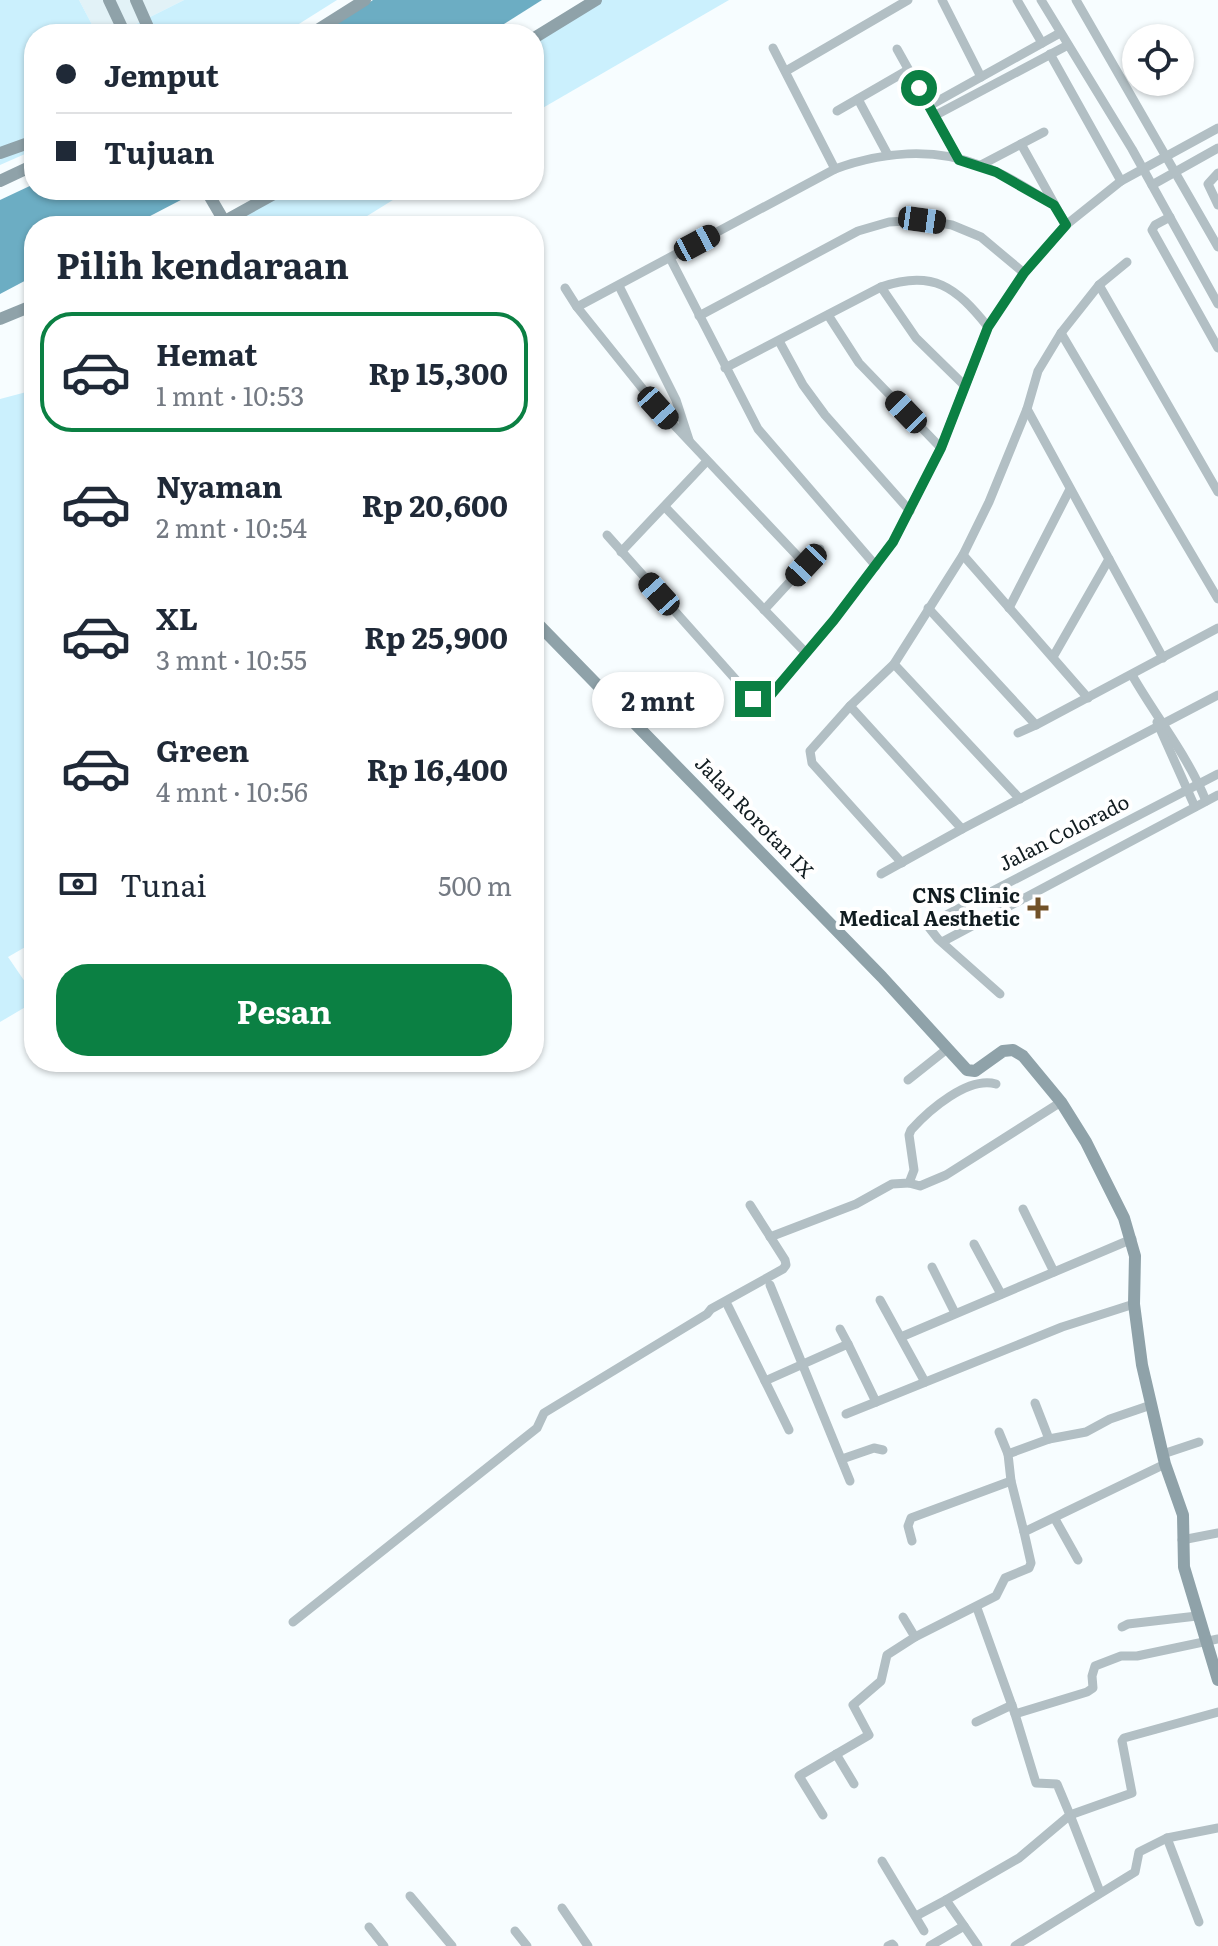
<!DOCTYPE html>
<html lang="id">
<head>
<meta charset="utf-8">
<style>
	body { margin:0; font-family:Literata,serif; background:#f2f2f3; color:#1f2937; height:100vh; display:flex; flex-direction:column; font-size:30px; white-space:nowrap }
	* { box-sizing:border-box; margin:0 }
	p { font-size:26px; color:#747a83 }
	.icon { flex:none; width:44px; height:44px; fill:none; stroke:currentColor; stroke-width:2; stroke-linecap:round; stroke-linejoin:round }
	.map { position:relative; flex:1; overflow:hidden }
	.sheet { position:absolute; left:24px; top:216px; width:520px; height:856px; display:flex; flex-direction:column; background:#fff; border-radius:32px; box-shadow:0 2px 6px #0004 }
	.sheet>* { flex:none }
	.banner { position:absolute; left:24px; top:24px; width:520px; height:176px; border-radius:32px; box-shadow:0 2px 6px #0004; display:grid; align-content:center; height:176px; padding:0 32px; background:#fff }
	.controls { position:absolute; left:1122px; top:24px; display:grid; gap:16px }
	.controls a { display:grid; place-items:center; width:72px; height:72px; border-radius:50%; background:#fff; box-shadow:0 2px 6px #0004; font-size:40px }
	.end { position:absolute; width:36px; height:36px; margin:-18px; border:10px solid #0b8043; background:#fff; box-shadow:0 0 0 4px #fff }
	.from { border-radius:50% }
	.bubble { position:absolute; height:56px; border-radius:28px; background:#fff; box-shadow:0 2px 6px #0004; font-size:26px; font-weight:700; line-height:56px; text-align:center }
	.car { position:absolute; width:24px; height:48px; margin:-24px -12px; border-radius:10px; box-shadow:0 0 6px 2px #0007; background:linear-gradient(#222 24%,#8ab4d8 0 40%,#222 0 76%,#8ab4d8 0 86%,#222 0) }
	.banner b { display:flex; align-items:center; gap:28px; height:76px; font-size:30px }
	.banner b+b { border-top:2px solid #e0e1e3 }
	.banner i { width:20px; height:20px; background:#1f2937 }
	ul { padding:0; list-style:none }
	li { display:flex; align-items:center; gap:24px; height:120px; margin:0 16px 12px; padding:0 16px; border:4px solid transparent; border-radius:32px }
	li div { flex:1 }
	li b { display:block; font-size:30px }
	li em { font-style:normal; font-weight:700 }
	li.active { border-color:#0b8043 }
	li>.icon { width:72px; height:72px; stroke-width:1.5 }
	h2 { padding:0 32px; font-size:36px; line-height:96px }
	.pay { display:flex; align-items:center; gap:20px; height:88px; padding:0 32px; font-size:30px }
	.pay p { margin-inline-start:auto }
	.button { display:flex; gap:16px; margin-top:auto; padding:16px 32px }
	.button a { flex:1; height:92px; border-radius:32px; background:#0b8043; color:#fff; font-size:32px; font-weight:700; line-height:92px; text-align:center }
	.map>svg:first-child { display:block }
	.built { fill:#e2f2f7 }
	.green { fill:#cbf0fd }
	.water { fill:#6cadc3 }
	.lines { fill:none; stroke-linecap:round; stroke-linejoin:round }
	.street { stroke:#b2bfc4; stroke-width:9 }
	.secondary { stroke:#8fa2a9; stroke-width:12 }
	.route { stroke:#0b8043; stroke-width:10 }
	.poi-dot { fill:#715127; stroke:#fff; stroke-width:3 }
	.labels { text-anchor:middle; stroke-width:8; stroke-linejoin:round; paint-order:stroke }
	.street-label { font-size:20px; fill:#111c20; stroke:#fff }
	.poi-label { font-size:20px; font-weight:bold; fill:#111c20; stroke:#fff; text-anchor:end }
</style>
</head>
<body>
<div class="map">
<svg width="1218" height="1946" viewBox="0 0 1218 1946">
	<rect width="100%" height="100%" fill="#f7fdff"/>
	<!-- built -->
	<path class="built" d="M79,0H184L116,34H97Z"/>
	<!-- green -->
	<g class="green">
		<path d="M0,0H79L97,34H34V150L0,165Z"/>
		<path d="M184,0H337L283,34H116Z"/>
		<path d="M595,0H729L534,113V37Z"/>
		<path d="M278,190H409L351,226H227Z"/>
		<path d="M34,390V942L8,957L34,995V1002L0,1022V399Z"/>
	</g>
	<!-- water -->
	<g class="water">
		<path d="M373,0H542L488,34H319Z"/>
		<path d="M34,184V190H200L131,226H34V276L0,294V200Z"/>
	</g>
	<g class="lines">
		<!-- street -->
		<g class="street">
			<path d="M942,0L981,77"/>
			<path d="M1017,0L1042,43"/>
			<path d="M1041,0L1132,149L1218,304"/>
			<path d="M1076,0L1218,247"/>
			<path d="M773,48L835,169"/>
			<path d="M897,49L959,160"/>
			<path d="M786,71L908,0"/>
			<path d="M858,99L888,155"/>
			<path d="M929,106L1060,33"/>
			<path d="M837,111L908,70"/>
			<path d="M934,116L1068,45"/>
			<path d="M1021,144L1066,225"/>
			<path d="M981,165L1044,132"/>
			<path d="M1218,173L1208,184L1218,205"/>
			<path d="M1121,181L1218,128"/>
			<path d="M1152,185L1218,148"/>
			<path d="M1170,217L1155,225L1152,230L1218,348"/>
			<path d="M670,258L758,429L876,566"/>
			<path d="M1099,285L1218,492"/>
			<path d="M619,286L676,400L689,440"/>
			<path d="M881,287L916,338L965,386"/>
			<path d="M565,288L577,307L658,408L806,565"/>
			<path d="M577,307L835,169C882,152 934,147 982,166C1008,175 1031,191 1054,205"/>
			<path d="M828,315L859,363L941,448"/>
			<path d="M699,316L858,231L889,222L922,220L952,225L981,237L1024,273"/>
			<path d="M1061,333L1218,599"/>
			<path d="M779,341L803,385L825,415L910,511"/>
			<path d="M725,368L881,287C933,269 956,287 988,327"/>
			<path d="M1027,409L1163,658"/>
			<path d="M665,507L806,653"/>
			<path d="M607,535L753,699L760,702L769,697L834,620L893,542L941,448L988,327L1024,273L1066,225L1121,181L1050,54"/>
			<path d="M621,552L706,462"/>
			<path d="M963,555L1088,698"/>
			<path d="M928,608L1036,725L1218,628"/>
			<path d="M1009,608L1070,489"/>
			<path d="M764,610L820,549"/>
			<path d="M1053,657L1109,559"/>
			<path d="M894,664L1020,799"/>
			<path d="M1132,675C1156,717 1188,756 1206,801"/>
			<path d="M850,706L962,829"/>
			<path d="M1157,722L1195,807"/>
			<path d="M1018,733L1036,725"/>
			<path d="M902,863L812,763L810,751L850,706L894,664L963,555L989,502L1027,409L1038,371L1061,333L1099,285L1127,262"/>
			<path d="M881,874L962,829L1218,695"/>
			<path d="M942,942L1218,795"/>
			<path d="M1000,994L938,939L927,925L1218,774"/>
			<path d="M908,1080L947,1049"/>
			<path d="M909,1183L920,1186L946,1175L1061,1102"/>
			<path d="M1023,1209L1054,1272"/>
			<path d="M770,1237L856,1204L892,1184L909,1183L914,1170L909,1135L911,1130C929,1110 968,1076 996,1084"/>
			<path d="M974,1244L1001,1294"/>
			<path d="M932,1267L955,1313"/>
			<path d="M770,1285L850,1481"/>
			<path d="M880,1300L925,1382"/>
			<path d="M728,1306L765,1381L848,1344L876,1402L1062,1327L1134,1304"/>
			<path d="M840,1329L848,1344"/>
			<path d="M901,1337L1132,1239"/>
			<path d="M765,1381L789,1430"/>
			<path d="M1035,1403L1049,1439"/>
			<path d="M846,1414L876,1402"/>
			<path d="M999,1432L1008,1454"/>
			<path d="M1163,1454L1199,1442"/>
			<path d="M842,1459L874,1448L883,1450"/>
			<path d="M1055,1519L1078,1560"/>
			<path d="M1024,1532L1011,1481L1008,1454L1049,1439L1086,1432L1110,1419L1151,1405"/>
			<path d="M1182,1540L1218,1533"/>
			<path d="M912,1541L908,1526L911,1518L1011,1481"/>
			<path d="M977,1608L1015,1714L1036,1783L1057,1784L1070,1815L1019,1858L946,1900L978,1946"/>
			<path d="M903,1617L915,1637"/>
			<path d="M293,1622L537,1428L544,1413L707,1314L711,1309L783,1269L786,1265L785,1260L750,1205"/>
			<path d="M1122,1627L1128,1624L1197,1616"/>
			<path d="M1015,1714L1087,1692L1093,1688L1092,1676L1095,1666L1121,1656H1137L1218,1639"/>
			<path d="M976,1722L1012,1705"/>
			<path d="M836,1754L854,1784"/>
			<path d="M823,1815L799,1776L869,1735L853,1705L881,1681L887,1655L915,1637L996,1596L1005,1578L1029,1568L1031,1563L1024,1532L1165,1464"/>
			<path d="M1167,1838L1199,1922"/>
			<path d="M882,1861L924,1931"/>
			<path d="M1100,1892L1070,1815L1132,1793L1122,1741L1124,1738L1218,1712"/>
			<path d="M410,1896L452,1946"/>
			<path d="M562,1908L588,1946"/>
			<path d="M916,1916L946,1900"/>
			<path d="M369,1927L384,1946"/>
			<path d="M515,1931L527,1946"/>
			<path d="M888,1946L892,1944L894,1946"/>
			<path d="M930,1946L964,1926"/>
			<path d="M1015,1946L1135,1872L1139,1852L1167,1838L1218,1828"/>
		</g>
		<!-- secondary -->
		<g class="secondary">
			<path d="M109,0L125,34"/>
			<path d="M136,0L151,34"/>
			<path d="M311,34L365,0"/>
			<path d="M534,38L596,0"/>
			<path d="M0,153L34,141"/>
			<path d="M0,181L34,165"/>
			<path d="M206,190L227,226"/>
			<path d="M216,226L281,190"/>
			<path d="M0,319L34,305"/>
			<path d="M534,620L882,977L967,1070L975,1071L1003,1051L1013,1050L1023,1056L1061,1102L1086,1142L1124,1218L1135,1256L1134,1304L1142,1365L1165,1464L1183,1515L1184,1567L1218,1680"/>
		</g>
	</g>
	<g class="lines">
		<!-- route -->
		<path class="route" d="M753,699L763,702L769,697L834,620L893,542L941,448L988,327L1024,273L1066,225L1054,205L996,172L959,160L919,88"/>
	</g>
	<!-- markers -->
	<path class="poi-dot" d="M1034 896h8v8h8v8h-8v8h-8v-8h-8v-8h8z"/>
	<g class="labels">
		<!-- street labels -->
		<g class="street-label">
			<text transform="translate(754 817) rotate(46)" y="7">Jalan Rorotan IX</text>
			<text transform="translate(1064 833) rotate(-27)" y="7">Jalan Colorado</text>
		</g>
		<!-- poi labels -->
		<g class="poi-label">
			<text x="1020" y="903">CNS Clinic<tspan x="1020" dy="23">Medical Aesthetic</tspan></text>
		</g>
	</g>
</svg>
<div class="controls">
<a><svg class="icon" aria-label="locate" viewBox="0 0 24 24"><circle cx="12" cy="12" r="6"/><path d="M12 2v4M12 18v4M2 12h4M18 12h4"/></svg></a>
</div>
<i class="end from" style="left:919px;top:88px"></i>
<i class="end" style="left:753px;top:699px"></i>
<div class="bubble" style="left:592px;top:672px;width:132px">2 mnt</div>
<i class="car" style="left:922px;top:220px;rotate:98deg"></i>
<i class="car" style="left:697px;top:243px;rotate:62deg"></i>
<i class="car" style="left:658px;top:408px;rotate:138deg"></i>
<i class="car" style="left:906px;top:412px;rotate:316deg"></i>
<i class="car" style="left:806px;top:565px;rotate:223deg"></i>
<i class="car" style="left:659px;top:594px;rotate:318deg"></i>
<div class="banner">
<b><i class="from"></i>Jemput</b>
<b><i></i>Tujuan</b>
</div>
<section class="sheet">
<h2>Pilih kendaraan</h2>
<ul>
<li class="active"><svg class="icon" aria-label="car" viewBox="0 0 24 24"><path d="M5 17H2v-5l4-1 3-4h7l3 4 3 1v5h-3M9 17h6M6 11h13"/><circle cx="7" cy="17" r="2"/><circle cx="17" cy="17" r="2"/></svg><div><b>Hemat</b><p>1 mnt · 10:53</p></div><em>Rp 15,300</em></li>
<li><svg class="icon" aria-label="car" viewBox="0 0 24 24"><path d="M5 17H2v-5l4-1 3-4h7l3 4 3 1v5h-3M9 17h6M6 11h13"/><circle cx="7" cy="17" r="2"/><circle cx="17" cy="17" r="2"/></svg><div><b>Nyaman</b><p>2 mnt · 10:54</p></div><em>Rp 20,600</em></li>
<li><svg class="icon" aria-label="car" viewBox="0 0 24 24"><path d="M5 17H2v-5l4-1 3-4h7l3 4 3 1v5h-3M9 17h6M6 11h13"/><circle cx="7" cy="17" r="2"/><circle cx="17" cy="17" r="2"/></svg><div><b>XL</b><p>3 mnt · 10:55</p></div><em>Rp 25,900</em></li>
<li><svg class="icon" aria-label="car" viewBox="0 0 24 24"><path d="M5 17H2v-5l4-1 3-4h7l3 4 3 1v5h-3M9 17h6M6 11h13"/><circle cx="7" cy="17" r="2"/><circle cx="17" cy="17" r="2"/></svg><div><b>Green</b><p>4 mnt · 10:56</p></div><em>Rp 16,400</em></li>
</ul>
<div class="pay"><svg class="icon" aria-label="cash" viewBox="0 0 24 24"><path d="M3 7h18v10H3z"/><circle cx="12" cy="12" r="2"/></svg>Tunai<p>500 m</p></div>
<div class="button"><a>Pesan</a></div>
</section>
</div>
</body>
</html>
